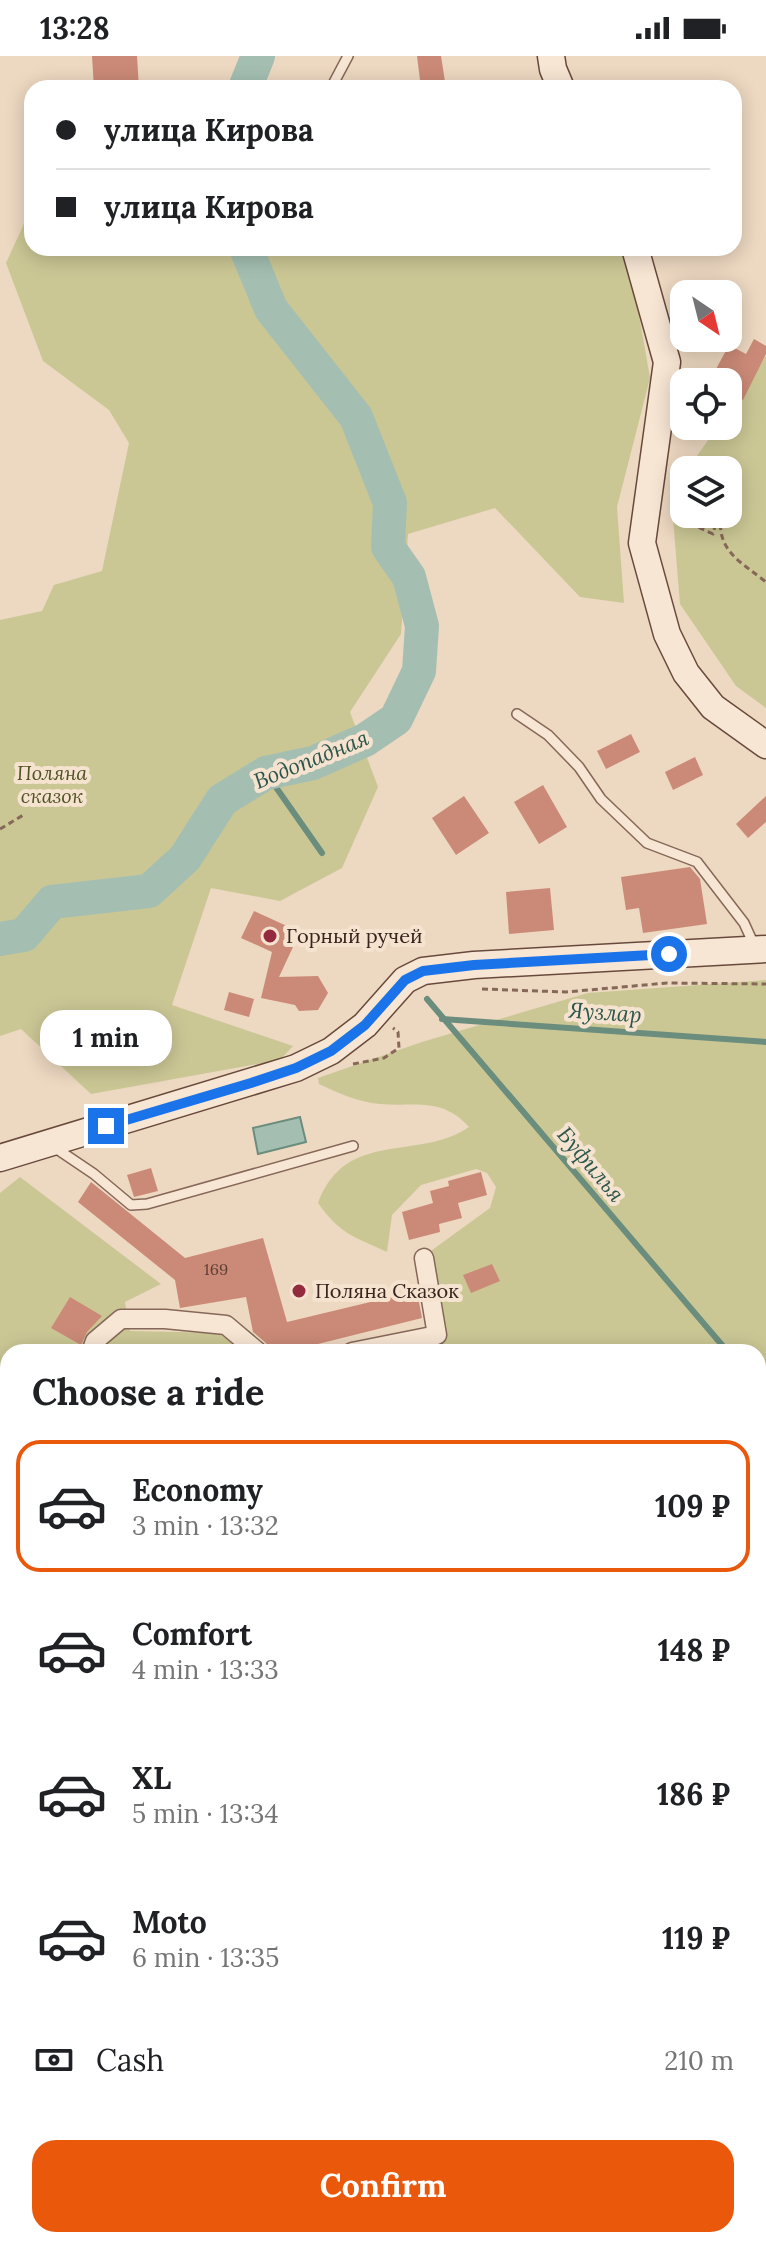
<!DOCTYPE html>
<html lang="en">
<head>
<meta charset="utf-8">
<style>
	body { margin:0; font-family:Lora,serif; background:#f2f2f2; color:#202124; height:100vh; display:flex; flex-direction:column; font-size:30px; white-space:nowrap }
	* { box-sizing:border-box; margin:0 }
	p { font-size:26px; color:#757577 }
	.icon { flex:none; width:44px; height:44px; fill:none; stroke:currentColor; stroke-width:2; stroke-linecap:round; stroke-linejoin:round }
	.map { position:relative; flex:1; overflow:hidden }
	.sheet { position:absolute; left:0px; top:1288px; width:766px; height:904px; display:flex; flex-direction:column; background:#fff; border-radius:24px 24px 0 0; box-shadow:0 4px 20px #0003 }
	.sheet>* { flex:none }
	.guide { position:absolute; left:24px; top:24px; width:718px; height:176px; border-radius:24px; box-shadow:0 4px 20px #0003; display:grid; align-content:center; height:176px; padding:0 32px; background:#fff }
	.needle { width:52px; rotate:145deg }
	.controls { position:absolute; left:670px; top:224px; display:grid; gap:16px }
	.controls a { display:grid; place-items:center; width:72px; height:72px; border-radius:16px; background:#fff; box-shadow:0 4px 20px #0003; font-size:40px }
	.end { position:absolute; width:36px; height:36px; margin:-18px; border:10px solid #1a73e8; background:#fff; box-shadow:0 0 0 4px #fff }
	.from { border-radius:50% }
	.bubble { position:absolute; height:56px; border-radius:24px; background:#fff; box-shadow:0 4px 20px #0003; font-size:26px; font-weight:700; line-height:56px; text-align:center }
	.guide b { display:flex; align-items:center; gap:28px; height:76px; font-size:30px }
	.guide b+b { border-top:2px solid #e0e0e0 }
	.guide i { width:20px; height:20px; background:#202124 }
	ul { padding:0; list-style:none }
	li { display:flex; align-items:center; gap:24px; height:132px; margin:0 16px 12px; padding:0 16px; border:4px solid transparent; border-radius:24px }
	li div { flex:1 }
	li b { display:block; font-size:30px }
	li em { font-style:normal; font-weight:700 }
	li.selected { border-color:#ea580c }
	li>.icon { width:72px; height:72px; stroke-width:1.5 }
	h2 { padding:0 32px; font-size:36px; line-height:96px }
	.pay { display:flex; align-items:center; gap:20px; height:88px; padding:0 32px; font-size:30px }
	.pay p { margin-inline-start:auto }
	.action { display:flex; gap:16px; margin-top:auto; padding:16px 32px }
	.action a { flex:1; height:92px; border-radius:24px; background:#ea580c; color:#fff; font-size:32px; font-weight:700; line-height:92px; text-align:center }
	.status { display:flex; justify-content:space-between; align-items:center; height:56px; padding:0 40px; background:#fff; direction:ltr }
	.status svg { height:22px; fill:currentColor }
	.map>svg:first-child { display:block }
	.green { fill:#cbc795 }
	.water { fill:#a4bfb2; stroke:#6b8d7e; stroke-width:2 }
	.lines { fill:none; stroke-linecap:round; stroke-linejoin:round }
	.stream { stroke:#6b8d7e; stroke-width:6 }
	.river { stroke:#a4bfb2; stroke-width:34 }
	.building { fill:#cb8a77 }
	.lane-casing { stroke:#866859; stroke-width:12 }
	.street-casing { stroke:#866859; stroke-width:21 }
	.secondary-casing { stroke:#684a3c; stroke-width:29 }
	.path { stroke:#866859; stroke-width:3; stroke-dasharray:6 4; stroke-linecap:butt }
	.lane { stroke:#f8e6d4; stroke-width:9 }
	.street { stroke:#f8e6d4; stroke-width:18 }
	.secondary { stroke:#f8e6d4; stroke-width:26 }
	.route { stroke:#1a73e8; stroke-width:10 }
	.poi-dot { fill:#942a3e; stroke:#f5e3d0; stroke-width:3 }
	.labels { text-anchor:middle; stroke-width:8; stroke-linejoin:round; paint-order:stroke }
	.number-label { font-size:16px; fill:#5b3e34 }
	.park-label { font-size:20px; font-style:italic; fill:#4f5224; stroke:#f5e3d0 }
	.poi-label { font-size:20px; fill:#36241d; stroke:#f5e3d0; text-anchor:start }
	.water-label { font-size:22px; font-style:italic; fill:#2c564b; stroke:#f5e3d0 }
</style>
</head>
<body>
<div class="status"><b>13:28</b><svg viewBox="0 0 49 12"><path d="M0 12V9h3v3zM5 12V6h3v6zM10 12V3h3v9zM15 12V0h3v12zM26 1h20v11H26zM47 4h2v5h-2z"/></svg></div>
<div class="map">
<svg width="766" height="2192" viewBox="0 0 766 2192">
	<rect width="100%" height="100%" fill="#edd8c1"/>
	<!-- green -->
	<g class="green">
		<path d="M32,150V192H232L236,208L278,195V192H619L630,207L650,322L617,451L624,547L580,541L495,452L408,478L401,578L350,656L378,731L342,812L280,845L211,832L172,949L293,990L280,1004L91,1038L21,973L0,980V564L42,555L54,529L102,515L129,387L109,354L43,305L6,207Z"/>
		<path d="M766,300V652L736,630L680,548L671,437L684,419V458H728V414H687L718,370H728V355Z"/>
		<path d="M766,924V2192H0V1137L20,1121L161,1228L125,1246L130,1275L226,1277L249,1296H8V2184H758V1296H406L443,1290L428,1197L490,1152L496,1131L487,1117L476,1113L421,1129L392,1159L387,1196C353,1180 341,1179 318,1147C346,1072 418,1106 469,1071C442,1041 415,1051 380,1048C358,1046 338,1037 319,1028L318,1022L422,986L588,937Z"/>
	</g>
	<!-- water -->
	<path class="water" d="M300,1061L306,1086L258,1098L253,1072Z"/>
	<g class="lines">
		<!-- stream -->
		<g class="stream">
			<path d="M266,717L322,797"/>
			<path d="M427,943L728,1296"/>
			<path d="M442,963L766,986"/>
			<path d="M758,1331L766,1341"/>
			<path d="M0,1414L8,1418"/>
			<path d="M640,2184L644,2192"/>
		</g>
		<!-- river -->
		<g class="river">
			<path d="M245,32L258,0"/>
			<path d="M0,883L24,879L52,846L149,835L185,802L222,744L266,717L313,707L365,684L396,663L419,615L422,570L409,521L388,491L390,447L356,361L271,253L246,192"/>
		</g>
	</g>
	<!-- building -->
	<g class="building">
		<path d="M92,0H137L139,32H94Z"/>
		<path d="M417,0H441L446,32H421Z"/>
		<path d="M754,283L766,290V298L743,344L728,336V326H709L729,289L746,298Z"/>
		<path d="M631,678L640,696L606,713L597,695Z"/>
		<path d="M695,701L703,719L673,734L665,716Z"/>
		<path d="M543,729L567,771L539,788L514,746Z"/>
		<path d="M464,740L489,777L456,799L432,762Z"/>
		<path d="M766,740V766L748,782L736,768Z"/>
		<path d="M690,811L700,823L707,868L643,877L639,852L626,854L621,821Z"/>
		<path d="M550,832L554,874L509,878L506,836Z"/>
		<path d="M254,855L300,876L279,921L318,920L328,937L318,954L299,955L295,949L261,942L272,896L241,882Z"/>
		<path d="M229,936L254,943L249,961L224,954Z"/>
		<path d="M151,1112L158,1135L134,1141L127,1119Z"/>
		<path d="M481,1116L487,1139L458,1147L462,1162L439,1168L440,1176L409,1184L402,1156L433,1147L430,1135L449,1130L448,1125Z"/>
		<path d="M91,1126L185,1202L263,1182L287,1266L408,1237L418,1241L422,1262L286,1296H270L266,1287L253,1276L246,1241L180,1252L175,1224L78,1146Z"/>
		<path d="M492,1208L500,1225L471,1237L463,1219Z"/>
		<path d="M70,1241L102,1260L87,1276L81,1289L51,1272Z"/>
	</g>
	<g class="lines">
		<defs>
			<g id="lane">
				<path d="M331,32L348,0"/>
				<path d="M517,658L548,679L579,711L601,743L647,787L697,806L744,867L755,891"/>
				<path d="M54,1091L94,1118L131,1149L147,1148L353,1090"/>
			</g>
			<g id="street">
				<path d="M91,1296L95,1285L121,1263H165L226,1269L258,1296"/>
				<path d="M352,1296L437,1279L424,1202"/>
				<path d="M0,1459L8,1463"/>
			</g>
			<g id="secondary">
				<path d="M551,0L553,13L561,32"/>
				<path d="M635,192L667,306L642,487L667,578L686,617L713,651L766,689"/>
				<path d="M0,1102L296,1012L331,995L365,969L405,924L423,915L474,909L766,893"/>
			</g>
		</defs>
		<!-- lane casing -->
		<use href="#lane" class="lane-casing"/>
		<!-- street casing -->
		<use href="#street" class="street-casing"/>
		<!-- secondary casing -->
		<use href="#secondary" class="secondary-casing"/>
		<!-- path -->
		<g class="path">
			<path d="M677,406L676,461L713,478L718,458"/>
			<path d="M728,436V437"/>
			<path d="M721,458C716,495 740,505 766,526"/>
			<path d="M0,773L25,758"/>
			<path d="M482,933L566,936L667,927L766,928"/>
			<path d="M353,1008L384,1002L399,992L398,976L393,972"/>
			<path d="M0,1555L8,1563"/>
			<path d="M758,1566L766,1565"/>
			<path d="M758,2027H766"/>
			<path d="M9,2192L19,2184"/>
		</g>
		<!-- lane -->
		<use href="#lane" class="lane"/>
		<!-- street -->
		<use href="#street" class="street"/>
		<!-- secondary -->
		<use href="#secondary" class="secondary"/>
	</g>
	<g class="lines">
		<!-- route -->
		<path class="route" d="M106,1070L251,1027L296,1012L331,995L365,969L405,924L423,915L474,909L669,898"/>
	</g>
	<!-- markers -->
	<g class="poi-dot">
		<circle cx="270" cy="880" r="8"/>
		<circle cx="299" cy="1235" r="8"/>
	</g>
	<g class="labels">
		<!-- number labels -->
		<g class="number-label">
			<text x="216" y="1219">169</text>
		</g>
		<!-- park labels -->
		<g class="park-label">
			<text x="52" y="724">Поляна<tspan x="52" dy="23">сказок</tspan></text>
		</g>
		<!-- poi labels -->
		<g class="poi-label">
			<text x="286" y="887">Горный ручей</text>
			<text x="315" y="1242">Поляна Сказок</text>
		</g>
		<!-- water labels -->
		<g class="water-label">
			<text transform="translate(311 703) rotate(-22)" y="8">Водопадная</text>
			<text transform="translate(605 956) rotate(4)" y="8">Яузлар</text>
			<text transform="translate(591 1108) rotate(50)" y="8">Буфилья</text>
		</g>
	</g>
</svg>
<div class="controls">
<a><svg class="needle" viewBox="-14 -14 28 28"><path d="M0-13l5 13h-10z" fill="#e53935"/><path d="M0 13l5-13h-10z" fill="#757577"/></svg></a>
<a><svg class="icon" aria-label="locate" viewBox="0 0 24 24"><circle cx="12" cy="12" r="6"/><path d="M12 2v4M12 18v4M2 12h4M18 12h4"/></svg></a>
<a><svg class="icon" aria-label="layers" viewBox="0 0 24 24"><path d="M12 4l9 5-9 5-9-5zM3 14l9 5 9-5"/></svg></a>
</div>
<i class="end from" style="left:669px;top:898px"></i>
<i class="end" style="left:106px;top:1070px"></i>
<div class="bubble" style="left:40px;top:954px;width:132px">1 min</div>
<div class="guide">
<b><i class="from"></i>улица Кирова</b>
<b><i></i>улица Кирова</b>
</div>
<section class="sheet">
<h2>Choose a ride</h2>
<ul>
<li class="selected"><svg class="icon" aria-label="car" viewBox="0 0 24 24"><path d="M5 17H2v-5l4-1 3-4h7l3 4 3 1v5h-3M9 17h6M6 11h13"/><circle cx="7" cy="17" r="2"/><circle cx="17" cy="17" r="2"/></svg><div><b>Economy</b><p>3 min · 13:32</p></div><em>109 ₽</em></li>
<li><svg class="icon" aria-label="car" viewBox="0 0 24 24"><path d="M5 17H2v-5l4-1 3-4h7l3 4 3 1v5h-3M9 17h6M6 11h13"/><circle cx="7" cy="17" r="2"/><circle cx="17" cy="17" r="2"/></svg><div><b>Comfort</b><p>4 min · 13:33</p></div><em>148 ₽</em></li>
<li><svg class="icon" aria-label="car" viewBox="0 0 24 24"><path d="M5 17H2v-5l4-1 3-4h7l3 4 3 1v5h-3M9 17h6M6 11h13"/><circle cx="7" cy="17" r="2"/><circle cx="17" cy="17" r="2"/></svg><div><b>XL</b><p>5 min · 13:34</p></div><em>186 ₽</em></li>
<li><svg class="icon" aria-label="car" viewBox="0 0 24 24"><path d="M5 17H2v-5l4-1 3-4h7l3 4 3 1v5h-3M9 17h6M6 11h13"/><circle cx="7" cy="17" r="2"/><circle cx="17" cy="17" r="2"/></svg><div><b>Moto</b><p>6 min · 13:35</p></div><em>119 ₽</em></li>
</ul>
<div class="pay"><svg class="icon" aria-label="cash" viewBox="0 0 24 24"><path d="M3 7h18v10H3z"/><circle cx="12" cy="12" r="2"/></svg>Cash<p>210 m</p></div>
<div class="action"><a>Confirm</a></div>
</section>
</div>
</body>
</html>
